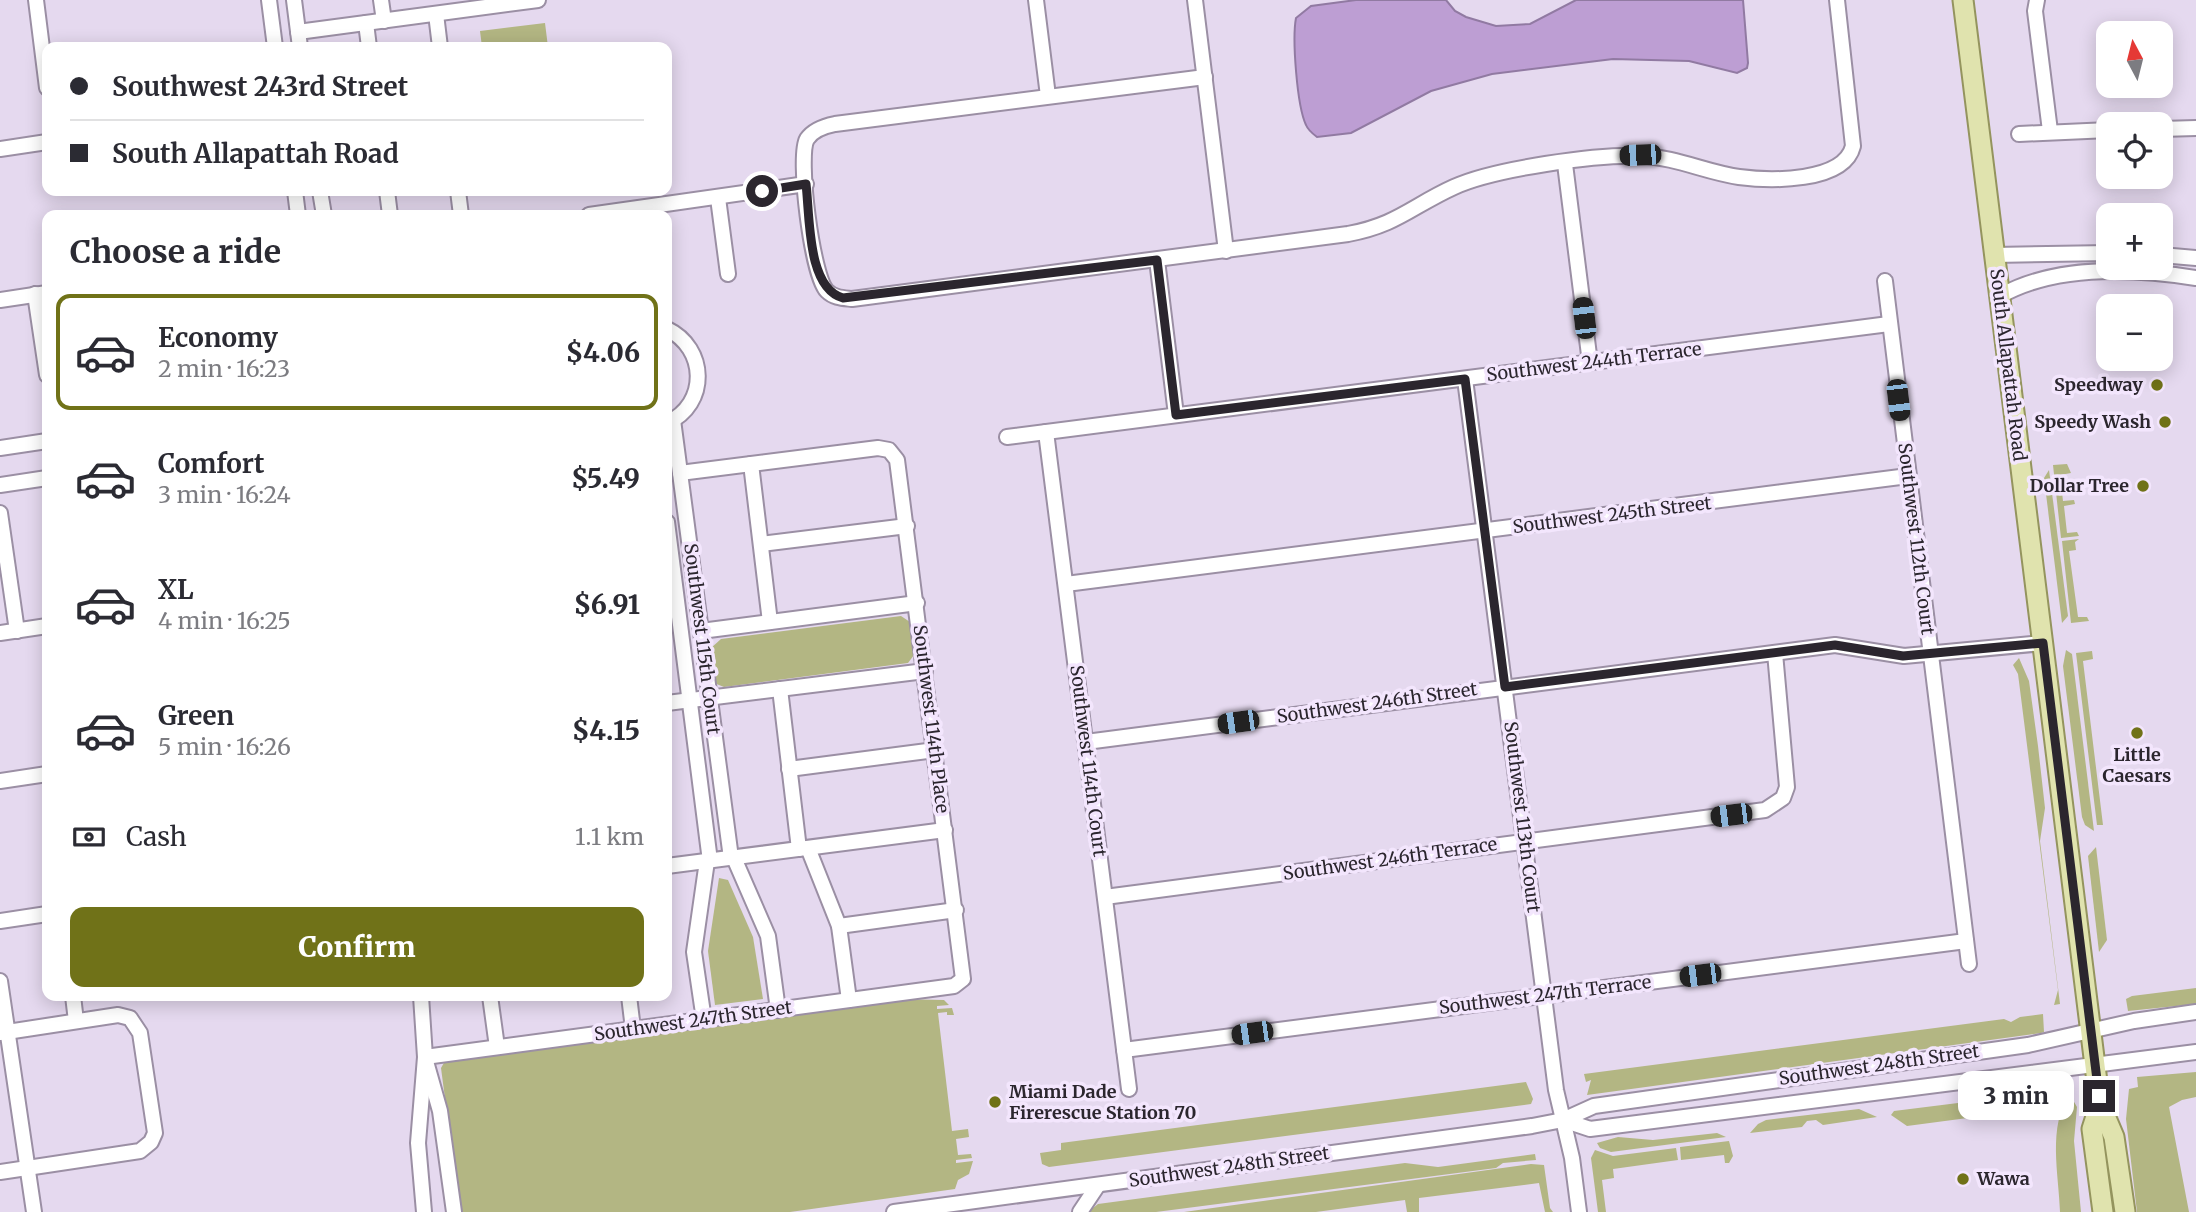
<!DOCTYPE html>
<html lang="en">
<head>
<meta charset="utf-8">
<style>
	body { margin:0; font-family:Merriweather,serif; background:#f7f7f7; color:#2b2b33; height:100vh; display:flex; flex-direction:column; font-size:26px; white-space:nowrap }
	* { box-sizing:border-box; margin:0 }
	p { font-size:23px; color:#7c7c81 }
	.icon { flex:none; width:38px; height:38px; fill:none; stroke:currentColor; stroke-width:2; stroke-linecap:round; stroke-linejoin:round }
	.map { position:relative; flex:1; overflow:hidden }
	.side { position:absolute; left:42px; top:210px; width:630px; height:791px; display:flex; flex-direction:column; background:#fff; border-radius:14px; box-shadow:0 4px 18px #0003 }
	.side>* { flex:none }
	.banner { position:absolute; left:42px; top:42px; width:630px; height:154px; border-radius:14px; box-shadow:0 4px 18px #0003; display:grid; align-content:center; height:154px; padding:0 28px; background:#fff }
	.needle { width:46px; rotate:353deg }
	.controls { position:absolute; left:2096px; top:21px; display:grid; gap:14px }
	.controls a { display:grid; place-items:center; width:77px; height:77px; border-radius:14px; background:#fff; box-shadow:0 4px 18px #0003; font-size:35px }
	.end { position:absolute; width:32px; height:32px; margin:-16px; border:9px solid #2b262e; background:#fff; box-shadow:0 0 0 4px #fff }
	.from { border-radius:50% }
	.bubble { position:absolute; height:49px; border-radius:14px; background:#fff; box-shadow:0 4px 18px #0003; font-size:23px; font-weight:800; line-height:49px; text-align:center }
	.car { position:absolute; width:21px; height:42px; margin:-21px -10px; border-radius:9px; box-shadow:0 0 5px 2px #0007; background:linear-gradient(#222 24%,#8ab4d8 0 40%,#222 0 76%,#8ab4d8 0 86%,#222 0) }
	.banner b { display:flex; align-items:center; gap:24px; height:66px; font-size:26px }
	.banner b+b { border-top:2px solid #e1e1e2 }
	.banner i { width:18px; height:18px; background:#2b2b33 }
	ul { padding:0; list-style:none }
	li { display:flex; align-items:center; gap:21px; height:116px; margin:0 14px 10px; padding:0 14px; border:4px solid transparent; border-radius:14px }
	li div { flex:1 }
	li b { display:block; font-size:26px }
	li em { font-style:normal; font-weight:800 }
	li.active { border-color:#707218 }
	li>.icon { width:63px; height:63px; stroke-width:1.5 }
	h2 { padding:0 28px; font-size:32px; line-height:84px }
	.pay { display:flex; align-items:center; gap:18px; height:77px; padding:0 28px; font-size:26px }
	.pay p { margin-inline-start:auto }
	.button { display:flex; gap:14px; margin-top:auto; padding:14px 28px }
	.button a { flex:1; height:80px; border-radius:14px; background:#707218; color:#fff; font-size:28px; font-weight:800; line-height:80px; text-align:center }
	.map>svg:first-child { display:block }
	.green { fill:#b3b683 }
	.water { fill:#bd9ed3; stroke:#917aa2; stroke-width:2 }
	.lines { fill:none; stroke-linecap:round; stroke-linejoin:round }
	.minor-casing { stroke:#9b8fa4; stroke-width:18 }
	.major-casing { stroke:#94945e; stroke-width:23 }
	.minor { stroke:#fff; stroke-width:14 }
	.major { stroke:#e0e3ae; stroke-width:19 }
	.route { stroke:#2b262e; stroke-width:9 }
	.poi-dot { fill:#707218; stroke:#f3e6fd; stroke-width:2.5 }
	.labels { text-anchor:middle; stroke-width:7; stroke-linejoin:round; paint-order:stroke }
	.street-label { font-size:18px; fill:#2b262e; stroke:#f3e6fd }
	.poi-label { font-size:18px; font-weight:bold; fill:#2b262e; stroke:#f3e6fd; text-anchor:end }
</style>
</head>
<body>
<div class="map">
<svg width="2196" height="1212" viewBox="0 0 2196 1212">
	<rect width="100%" height="100%" fill="#e5d9ef"/>
	<!-- green -->
	<g class="green">
		<path d="M545,23L548,47H482L480,31Z"/>
		<path d="M2067,464L2071,473L2060,475L2063,501L2074,500L2075,504L2064,506L2067,533L2077,532L2079,536L2061,538L2053,465Z"/>
		<path d="M2049,470L2068,616L2062,623L2044,478Z"/>
		<path d="M2079,539L2075,542L2076,550L2069,551L2078,617H2087L2089,621L2071,623L2062,541Z"/>
		<path d="M901,616L910,622L914,655L908,663L724,687L714,683L711,648L721,639Z"/>
		<path d="M2066,650L2072,654L2094,831L2085,825L2082,817L2063,666Z"/>
		<path d="M2092,651L2093,659L2083,661L2103,825H2097L2076,653Z"/>
		<path d="M2019,658L2029,681L2038,746L2045,808L2040,841L2060,1004L2054,1005L2058,990L2018,674L2013,665Z"/>
		<path d="M2096,847L2107,940L2099,952L2088,856Z"/>
		<path d="M719,878L728,880L753,937L763,999L715,1005L708,951Z"/>
		<path d="M2196,988V1004L2128,1011L2126,999L2132,996Z"/>
		<path d="M898,999L944,1000L949,1005L937,1006V1009L952,1008L954,1015H947V1012L938,1013L952,1131L968,1129L969,1137L956,1139L958,1155L971,1154L972,1158L956,1160V1163L973,1161L969,1174L958,1180L955,1189L790,1212H460L441,1068L445,1061Z"/>
		<path d="M2043,1014L2044,1032L2041,1033L1587,1095L1591,1080L1586,1082L1584,1074L2004,1019L2011,1022L2020,1017Z"/>
		<path d="M2196,1072V1097L2182,1100L2169,1107L2189,1212H2137L2126,1119L2129,1089L2138,1087L2137,1077Z"/>
		<path d="M1526,1082L1533,1099L1531,1104L1049,1167L1042,1164L1040,1153L1061,1150V1143Z"/>
		<path d="M2053,1091L2048,1094L2050,1100L2022,1103L2013,1112L1907,1126L1891,1115L1894,1111Z"/>
		<path d="M2070,1095L2077,1107L2074,1141L2081,1212H2060C2059,1175 2047,1125 2070,1095Z"/>
		<path d="M1859,1109L1877,1117L1823,1125L1816,1120L1807,1121L1802,1127L1750,1133L1758,1124L1766,1120Z"/>
		<path d="M1717,1133L1726,1137L1611,1152L1600,1148L1597,1143L1618,1137L1653,1140Z"/>
		<path d="M1729,1141L1733,1156L1729,1163H1725L1724,1155L1681,1160L1680,1147Z"/>
		<path d="M1676,1148L1678,1160L1613,1169L1614,1178L1602,1180L1606,1212H1598L1591,1158L1595,1150L1613,1156Z"/>
		<path d="M1535,1154L1536,1160L1503,1163L1496,1168L1156,1212H1088L1098,1204L1405,1163L1438,1167Z"/>
		<path d="M1531,1164L1544,1165L1550,1208L1553,1212H1545L1539,1183L1419,1198V1212H1407L1405,1200L1316,1212H1184Z"/>
	</g>
	<!-- water -->
	<path class="water" d="M1356,0H1446L1455,11L1466,17L1496,26L1530,24L1576,0H1743L1748,63L1747,68L1737,73L1689,61L1613,59L1492,74L1431,91L1351,133L1317,137C1313,134 1308,130 1306,125C1297,106 1292,39 1296,18L1311,6Z"/>
	<g class="lines">
		<defs>
			<g id="minor">
				<path d="M36,0L47,88"/>
				<path d="M269,0L275,47"/>
				<path d="M294,0L300,47"/>
				<path d="M381,0L384,21"/>
				<path d="M1036,0L1048,96"/>
				<path d="M1195,0L1226,251"/>
				<path d="M2037,0L2035,11L2050,131"/>
				<path d="M436,14L440,47"/>
				<path d="M366,23L369,47"/>
				<path d="M298,32L538,0"/>
				<path d="M1205,77L835,124C825,126 813,130 807,139C797,156 812,276 827,291C834,298 843,298 852,299L1348,234C1397,225 1412,206 1454,187C1493,169 1597,154 1641,156C1676,157 1705,172 1739,177C1769,181 1844,183 1853,146L1837,0"/>
				<path d="M2161,129L2196,128"/>
				<path d="M2019,134L2109,130"/>
				<path d="M0,149L47,142"/>
				<path d="M1565,164L1590,363"/>
				<path d="M295,191L298,215"/>
				<path d="M320,191L324,215"/>
				<path d="M387,191L390,215"/>
				<path d="M458,191L461,215"/>
				<path d="M718,198L728,274"/>
				<path d="M589,215L806,184"/>
				<path d="M1994,255L2109,253"/>
				<path d="M2161,255L2196,258"/>
				<path d="M1157,260L1176,415"/>
				<path d="M1885,281L1969,964"/>
				<path d="M35,294L47,375"/>
				<path d="M2000,296C2057,264 2133,268 2196,278"/>
				<path d="M0,300L47,293"/>
				<path d="M667,329C707,348 709,404 667,423"/>
				<path d="M1465,379L1556,1090L1572,1158L1579,1212"/>
				<path d="M673,420L731,858"/>
				<path d="M1046,432L1129,1089"/>
				<path d="M1007,437L1889,324"/>
				<path d="M0,448L47,441"/>
				<path d="M751,464L770,622"/>
				<path d="M0,485L47,478"/>
				<path d="M0,513L17,631"/>
				<path d="M667,522L710,861"/>
				<path d="M761,544L907,526"/>
				<path d="M1066,584L1908,476"/>
				<path d="M701,631L917,603"/>
				<path d="M0,633L47,626"/>
				<path d="M780,689L799,849"/>
				<path d="M667,703L925,671"/>
				<path d="M1086,742L1835,645L1904,656L2043,643"/>
				<path d="M789,769L935,750"/>
				<path d="M0,781L47,774"/>
				<path d="M808,848L839,926L849,1000"/>
				<path d="M734,858L768,936L778,1010"/>
				<path d="M667,866L945,830"/>
				<path d="M1105,897L1765,810L1783,798L1787,787L1775,653"/>
				<path d="M0,921L47,914"/>
				<path d="M839,926L956,910"/>
				<path d="M0,981L34,1212"/>
				<path d="M73,996L76,1021"/>
				<path d="M421,996L425,1057L418,1143L424,1212"/>
				<path d="M490,996L497,1047"/>
				<path d="M629,996L633,1029"/>
				<path d="M704,1020L694,952L707,861"/>
				<path d="M0,1033L118,1015L130,1018L140,1033L155,1133L151,1142L140,1151L0,1172"/>
				<path d="M1124,1050L1966,941"/>
				<path d="M425,1057L954,986L963,979L897,460L889,450L878,448L680,473"/>
				<path d="M427,1065L440,1111L454,1212"/>
				<path d="M1563,1120L1590,1129L2196,1052"/>
				<path d="M894,1212L1532,1126L1563,1120L1594,1106L2028,1045L2134,1021L2196,1012"/>
				<path d="M1080,1212L1098,1185"/>
			</g>
			<g id="major">
				<path d="M1963,0L2098,1090L2100,1104L2114,1137L2125,1212"/>
				<path d="M2100,1104L2092,1129L2103,1212"/>
			</g>
		</defs>
		<!-- minor casing -->
		<use href="#minor" class="minor-casing"/>
		<!-- major casing -->
		<use href="#major" class="major-casing"/>
		<!-- minor -->
		<use href="#minor" class="minor"/>
		<!-- major -->
		<use href="#major" class="major"/>
	</g>
	<g class="lines">
		<!-- route -->
		<path class="route" d="M762,191L806,184C810,217 807,288 843,298L1157,260L1176,415L1465,379L1505,687L1835,645L1903,656L2043,643L2099,1096"/>
	</g>
	<!-- markers -->
	<g class="poi-dot">
		<circle cx="2157" cy="385" r="7"/>
		<circle cx="2165" cy="422" r="7"/>
		<circle cx="2143" cy="486" r="7"/>
		<circle cx="2137" cy="733" r="7"/>
		<circle cx="995" cy="1102" r="7"/>
		<circle cx="1963" cy="1179" r="7"/>
	</g>
	<g class="labels">
		<!-- street labels -->
		<g class="street-label">
			<text transform="translate(1594 362) rotate(-7)" y="6">Southwest 244th Terrace</text>
			<text transform="translate(2008 365) rotate(83)" y="6">South Allapattah Road</text>
			<text transform="translate(1612 515) rotate(-7)" y="6">Southwest 245th Street</text>
			<text transform="translate(1916 539) rotate(83)" y="6">Southwest 112th Court</text>
			<text transform="translate(702 639) rotate(83)" y="6">Southwest 115th Court</text>
			<text transform="translate(1377 703) rotate(-8)" y="6">Southwest 246th Street</text>
			<text transform="translate(931 719) rotate(83)" y="6">Southwest 114th Place</text>
			<text transform="translate(1088 761) rotate(83)" y="6">Southwest 114th Court</text>
			<text transform="translate(1522 817) rotate(83)" y="6">Southwest 113th Court</text>
			<text transform="translate(1390 859) rotate(-8)" y="6">Southwest 246th Terrace</text>
			<text transform="translate(1545 995) rotate(-7)" y="6">Southwest 247th Terrace</text>
			<text transform="translate(693 1021) rotate(-8)" y="6">Southwest 247th Street</text>
			<text transform="translate(1879 1065) rotate(-8)" y="6">Southwest 248th Street</text>
			<text transform="translate(1229 1167) rotate(-8)" y="6">Southwest 248th Street</text>
		</g>
		<!-- poi labels -->
		<g class="poi-label">
			<text x="2143" y="391">Speedway</text>
			<text x="2151" y="428">Speedy Wash</text>
			<text x="2129" y="492">Dollar Tree</text>
			<text x="2137" y="761" text-anchor="middle">Little<tspan x="2137" dy="21">Caesars</tspan></text>
			<text x="1009" y="1098" text-anchor="start">Miami Dade<tspan x="1009" dy="21">Firerescue Station 70</tspan></text>
			<text x="1977" y="1185" text-anchor="start">Wawa</text>
		</g>
	</g>
</svg>
<div class="controls">
<a><svg class="needle" viewBox="-14 -14 28 28"><path d="M0-13l5 13h-10z" fill="#e53935"/><path d="M0 13l5-13h-10z" fill="#7c7c81"/></svg></a>
<a><svg class="icon" aria-label="locate" viewBox="0 0 24 24"><circle cx="12" cy="12" r="6"/><path d="M12 2v4M12 18v4M2 12h4M18 12h4"/></svg></a>
<a>+</a>
<a>−</a>
</div>
<i class="end from" style="left:762px;top:191px"></i>
<i class="end" style="left:2099px;top:1096px"></i>
<div class="bubble" style="left:1958px;top:1071px;width:116px">3 min</div>
<i class="car" style="left:1640px;top:155px;rotate:268deg"></i>
<i class="car" style="left:1584px;top:318px;rotate:353deg"></i>
<i class="car" style="left:1898px;top:400px;rotate:173deg"></i>
<i class="car" style="left:1238px;top:722px;rotate:262deg"></i>
<i class="car" style="left:1731px;top:815px;rotate:263deg"></i>
<i class="car" style="left:1700px;top:975px;rotate:263deg"></i>
<i class="car" style="left:1252px;top:1033px;rotate:262deg"></i>
<div class="banner">
<b><i class="from"></i>Southwest 243rd Street</b>
<b><i></i>South Allapattah Road</b>
</div>
<section class="side">
<h2>Choose a ride</h2>
<ul>
<li class="active"><svg class="icon" aria-label="car" viewBox="0 0 24 24"><path d="M5 17H2v-5l4-1 3-4h7l3 4 3 1v5h-3M9 17h6M6 11h13"/><circle cx="7" cy="17" r="2"/><circle cx="17" cy="17" r="2"/></svg><div><b>Economy</b><p>2 min · 16:23</p></div><em>$4.06</em></li>
<li><svg class="icon" aria-label="car" viewBox="0 0 24 24"><path d="M5 17H2v-5l4-1 3-4h7l3 4 3 1v5h-3M9 17h6M6 11h13"/><circle cx="7" cy="17" r="2"/><circle cx="17" cy="17" r="2"/></svg><div><b>Comfort</b><p>3 min · 16:24</p></div><em>$5.49</em></li>
<li><svg class="icon" aria-label="car" viewBox="0 0 24 24"><path d="M5 17H2v-5l4-1 3-4h7l3 4 3 1v5h-3M9 17h6M6 11h13"/><circle cx="7" cy="17" r="2"/><circle cx="17" cy="17" r="2"/></svg><div><b>XL</b><p>4 min · 16:25</p></div><em>$6.91</em></li>
<li><svg class="icon" aria-label="car" viewBox="0 0 24 24"><path d="M5 17H2v-5l4-1 3-4h7l3 4 3 1v5h-3M9 17h6M6 11h13"/><circle cx="7" cy="17" r="2"/><circle cx="17" cy="17" r="2"/></svg><div><b>Green</b><p>5 min · 16:26</p></div><em>$4.15</em></li>
</ul>
<div class="pay"><svg class="icon" aria-label="cash" viewBox="0 0 24 24"><path d="M3 7h18v10H3z"/><circle cx="12" cy="12" r="2"/></svg>Cash<p>1.1 km</p></div>
<div class="button"><a>Confirm</a></div>
</section>
</div>
</body>
</html>
